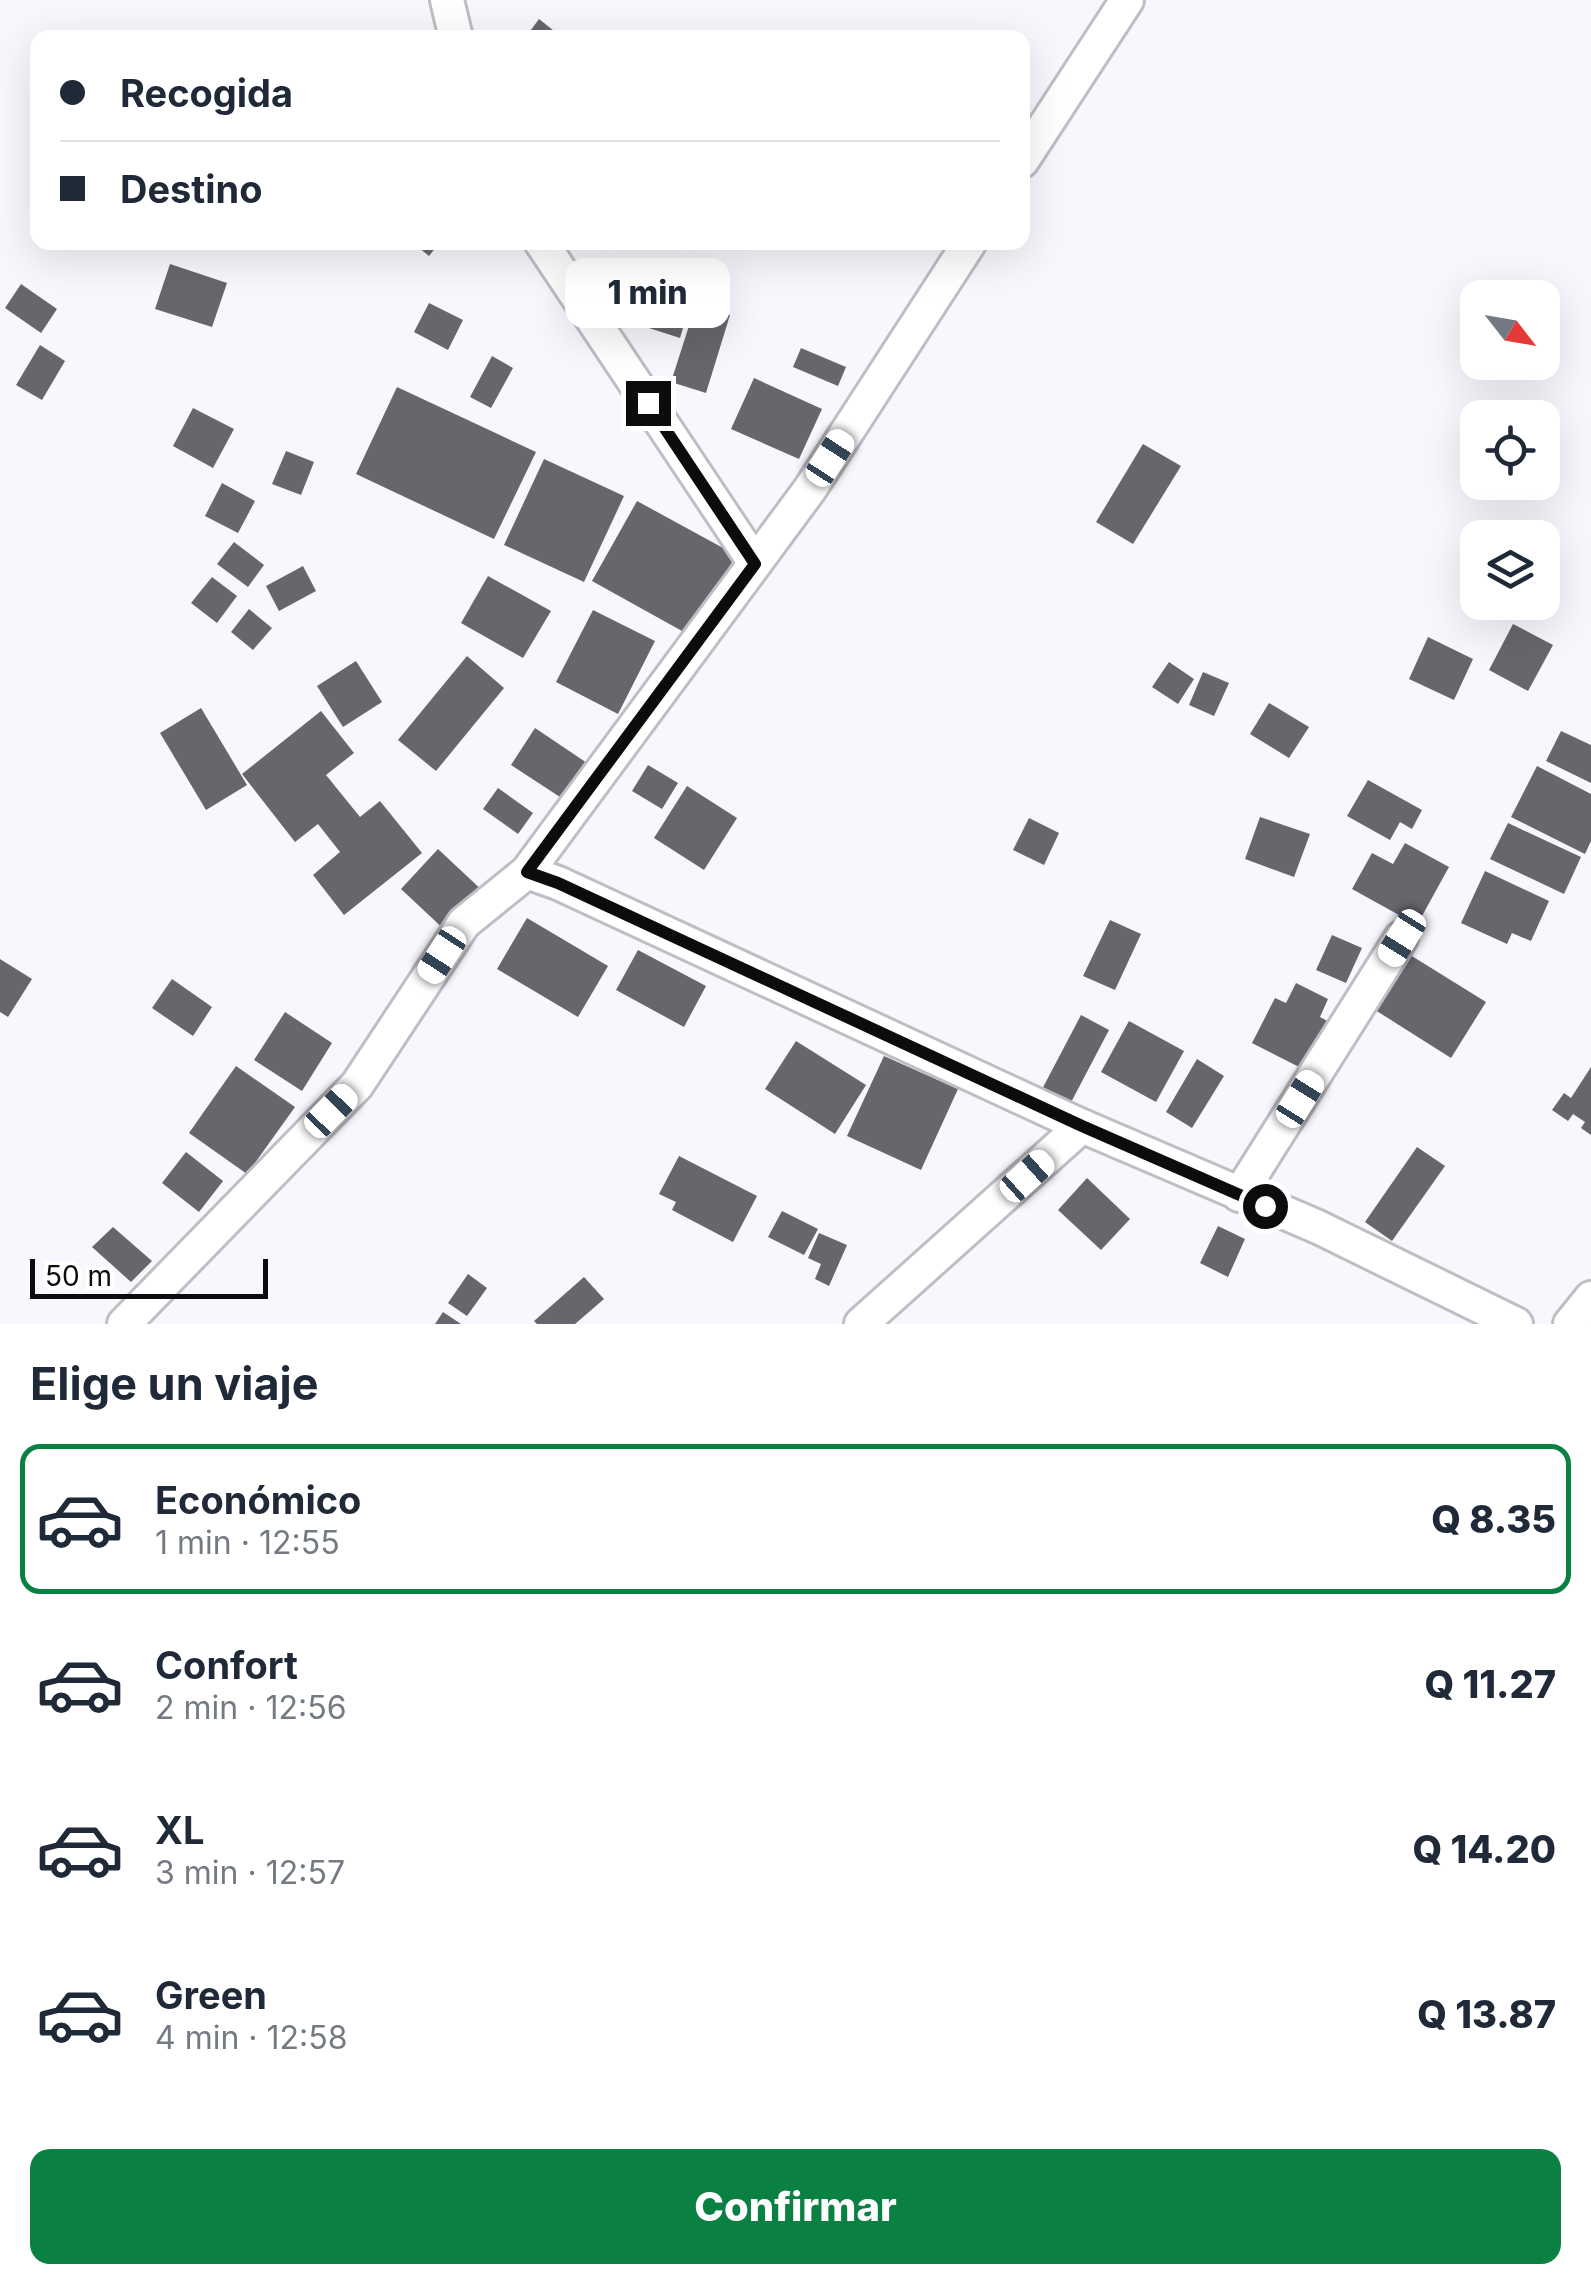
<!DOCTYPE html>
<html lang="es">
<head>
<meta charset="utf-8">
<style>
	body { margin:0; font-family:Inter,sans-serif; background:#f2f2f3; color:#1f2937; height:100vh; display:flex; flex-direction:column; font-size:38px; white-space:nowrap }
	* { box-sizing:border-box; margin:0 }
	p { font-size:32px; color:#747a83 }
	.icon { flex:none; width:55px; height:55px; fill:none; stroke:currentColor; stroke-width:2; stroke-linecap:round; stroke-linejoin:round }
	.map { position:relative; height:1324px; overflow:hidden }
	.drawer { display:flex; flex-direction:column; background:#fff; flex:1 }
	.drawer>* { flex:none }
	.top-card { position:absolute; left:30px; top:30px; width:1000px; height:220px; border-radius:20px; box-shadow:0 10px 40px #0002; display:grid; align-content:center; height:220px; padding:0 30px; background:#fff }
	.needle { width:65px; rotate:121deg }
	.buttons { position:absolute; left:1460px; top:280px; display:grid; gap:20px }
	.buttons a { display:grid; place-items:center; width:100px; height:100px; border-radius:20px; background:#fff; box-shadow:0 10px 40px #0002; font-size:50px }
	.scale { position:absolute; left:30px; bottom:25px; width:238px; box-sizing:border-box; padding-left:10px; border:5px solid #0c0c0e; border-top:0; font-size:28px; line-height:35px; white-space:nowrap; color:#0c0c0e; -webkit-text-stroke:8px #fff; paint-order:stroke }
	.end { position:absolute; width:45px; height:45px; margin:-22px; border:12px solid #0c0c0e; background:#fff; box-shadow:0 0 0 5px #fff }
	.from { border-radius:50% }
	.bubble { position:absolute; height:70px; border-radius:20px; background:#fff; box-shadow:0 10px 40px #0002; font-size:32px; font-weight:800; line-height:70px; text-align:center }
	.car { position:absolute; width:30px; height:60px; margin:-30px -15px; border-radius:12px; box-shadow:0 0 8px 2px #0007; background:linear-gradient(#fff 24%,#345 0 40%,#fff 0 76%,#345 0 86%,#fff 0) }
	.top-card b { display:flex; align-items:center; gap:35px; height:95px; font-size:38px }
	.top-card b+b { border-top:2px solid #e0e1e3 }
	.top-card i { width:25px; height:25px; background:#1f2937 }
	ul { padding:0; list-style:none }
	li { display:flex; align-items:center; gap:30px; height:150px; margin:0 20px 15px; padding:0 10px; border:5px solid transparent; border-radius:20px }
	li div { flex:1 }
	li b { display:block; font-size:38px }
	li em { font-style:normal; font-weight:800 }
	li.current { border-color:#0b8043 }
	li>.icon { width:90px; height:90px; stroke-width:1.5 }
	h2 { padding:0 30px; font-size:45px; line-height:120px }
	.action { display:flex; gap:20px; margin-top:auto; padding:20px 30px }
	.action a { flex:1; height:115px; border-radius:20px; background:#0b8043; color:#fff; font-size:40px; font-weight:800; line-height:115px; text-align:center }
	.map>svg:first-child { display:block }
	.building { fill:#68666d }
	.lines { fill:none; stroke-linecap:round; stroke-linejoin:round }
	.minor-casing { stroke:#c0bec5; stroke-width:38 }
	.minor { stroke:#fff; stroke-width:32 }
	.route { stroke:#0c0c0e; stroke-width:12 }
</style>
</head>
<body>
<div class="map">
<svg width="1591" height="1324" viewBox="0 0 1591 1324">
	<rect width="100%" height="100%" fill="#f8f7fe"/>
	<!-- building -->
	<g class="building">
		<path d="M539,19L563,38H525Z"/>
		<path d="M412,242H440L429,256Z"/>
		<path d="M170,264L227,283L212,327L155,309Z"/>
		<path d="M616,278L691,301L680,338L605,314Z"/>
		<path d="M21,284L57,309L41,333L5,308Z"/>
		<path d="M429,303L463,320L448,350L414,332Z"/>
		<path d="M696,304L730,315L706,393L671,382Z"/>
		<path d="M40,345L65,361L42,400L16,385Z"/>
		<path d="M801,348L846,367L838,386L793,367Z"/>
		<path d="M492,356L513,368L491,408L470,397Z"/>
		<path d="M754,378L822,409L799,459L731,429Z"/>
		<path d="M397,387L536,452L494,539L356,474Z"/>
		<path d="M193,408L234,429L213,468L173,446Z"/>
		<path d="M1143,444L1181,466L1133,544L1096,522Z"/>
		<path d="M286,451L314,462L301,495L272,484Z"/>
		<path d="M544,459L624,496L584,582L504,545Z"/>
		<path d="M222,483L255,501L238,533L205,516Z"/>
		<path d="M637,501L736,555L691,636L592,581Z"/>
		<path d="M234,542L264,565L248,587L217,564Z"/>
		<path d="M303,566L316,591L279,611L266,586Z"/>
		<path d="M488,576L551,611L523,658L461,623Z"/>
		<path d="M212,577L237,596L217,623L191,603Z"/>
		<path d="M249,609L272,628L253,650L231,632Z"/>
		<path d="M593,610L655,641L618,714L556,682Z"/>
		<path d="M1513,624L1553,645L1528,691L1489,670Z"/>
		<path d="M1428,637L1473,659L1454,700L1409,679Z"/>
		<path d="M467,656L504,688L436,771L398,740Z"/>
		<path d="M356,661L382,702L343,727L317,686Z"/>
		<path d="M1169,662L1194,679L1178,704L1152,687Z"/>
		<path d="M1203,672L1229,683L1214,716L1189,705Z"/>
		<path d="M1269,703L1309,727L1289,758L1250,734Z"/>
		<path d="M201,708L247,785L206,810L160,733Z"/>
		<path d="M321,711L354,753L326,775L360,817L380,801L422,853L344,915L313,875L340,852L318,824L295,842L242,774Z"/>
		<path d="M535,728L587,763L563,799L511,765Z"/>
		<path d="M1561,731L1591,745V783L1546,761Z"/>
		<path d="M648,765L678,783L662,809L632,791Z"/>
		<path d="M1537,766L1591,794V841L1585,854L1511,817Z"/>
		<path d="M1368,780L1422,810L1412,829L1400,822L1390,840L1347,816Z"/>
		<path d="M687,786L737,818L704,870L654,838Z"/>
		<path d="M498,788L533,813L518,834L483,809Z"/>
		<path d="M1260,817L1310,834L1294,877L1245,859Z"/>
		<path d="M1029,818L1059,833L1044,865L1013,850Z"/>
		<path d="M1508,823L1581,857L1564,894L1490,859Z"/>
		<path d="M1405,843L1449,867L1417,925L1352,889L1372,853L1393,864Z"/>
		<path d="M438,849L486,894L449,934L401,889Z"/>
		<path d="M1485,871L1549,901L1531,941L1512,933L1507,944L1461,923Z"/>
		<path d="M527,918L608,966L578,1017L497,969Z"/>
		<path d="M1110,920L1141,934L1115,990L1083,976Z"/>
		<path d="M1332,935L1362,948L1346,983L1316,970Z"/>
		<path d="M638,950L706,986L684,1027L616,990Z"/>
		<path d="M1407,953L1486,1002L1451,1058L1372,1008Z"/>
		<path d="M0,959L32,979L8,1017L0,1012Z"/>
		<path d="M172,979L212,1007L193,1036L152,1008Z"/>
		<path d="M1296,983L1328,999L1320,1017L1333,1024L1309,1072L1252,1043L1275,998L1286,1003Z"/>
		<path d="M285,1012L332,1043L302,1091L254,1060Z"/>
		<path d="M1081,1015L1109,1030L1067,1110L1039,1095Z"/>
		<path d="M1129,1021L1184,1051L1156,1102L1101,1072Z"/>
		<path d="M796,1041L866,1085L835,1134L765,1089Z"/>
		<path d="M884,1056L958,1089L921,1170L847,1136Z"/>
		<path d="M1197,1059L1224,1076L1192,1128L1166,1112Z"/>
		<path d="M236,1066L295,1107L247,1174L189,1133Z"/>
		<path d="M1591,1067V1135L1581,1128L1585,1122L1573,1114L1568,1121L1552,1110L1564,1093L1571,1098Z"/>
		<path d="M1417,1147L1445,1166L1392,1241L1365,1222Z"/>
		<path d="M186,1152L223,1181L199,1212L162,1183Z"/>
		<path d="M679,1156L757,1196L733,1242L672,1210L676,1202L659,1194Z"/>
		<path d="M1087,1178L1130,1219L1101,1250L1058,1210Z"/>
		<path d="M782,1211L818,1229L804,1255L768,1237Z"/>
		<path d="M1218,1226L1245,1239L1228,1277L1200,1263Z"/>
		<path d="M113,1227L152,1261L131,1282L92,1247Z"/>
		<path d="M819,1233L847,1245L829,1286L815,1279L821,1264L808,1258Z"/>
		<path d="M468,1274L487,1288L467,1316L448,1303Z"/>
		<path d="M584,1277L604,1299L575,1324H537L534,1321Z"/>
		<path d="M443,1312L461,1324H435Z"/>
	</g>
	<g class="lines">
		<defs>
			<g id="minor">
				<path d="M447,0L456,38"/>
				<path d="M1022,161L1127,0"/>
				<path d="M541,242L755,563"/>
				<path d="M527,872L558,883L1082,1126L1318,1227L1516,1324"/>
				<path d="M1239,1195L1401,938"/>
				<path d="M124,1324L357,1085L464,923L527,872L810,489L970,242"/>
				<path d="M861,1324L1082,1126"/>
				<path d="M1570,1324L1591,1298"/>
			</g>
		</defs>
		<!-- minor casing -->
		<use href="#minor" class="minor-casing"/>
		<!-- minor -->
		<use href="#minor" class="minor"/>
	</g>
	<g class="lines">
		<!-- route -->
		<path class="route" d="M648,403L755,564L527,872L558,883L1082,1126L1265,1206"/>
	</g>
</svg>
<div class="buttons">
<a><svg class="needle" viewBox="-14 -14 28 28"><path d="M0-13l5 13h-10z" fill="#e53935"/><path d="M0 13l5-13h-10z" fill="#747a83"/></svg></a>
<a><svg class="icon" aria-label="locate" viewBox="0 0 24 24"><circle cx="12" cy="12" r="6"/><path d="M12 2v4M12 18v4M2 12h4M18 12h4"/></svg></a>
<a><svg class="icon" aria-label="layers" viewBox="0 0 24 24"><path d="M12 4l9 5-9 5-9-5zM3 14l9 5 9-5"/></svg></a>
</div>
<div class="scale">50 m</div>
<i class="end from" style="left:1265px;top:1206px"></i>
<i class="end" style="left:648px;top:403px"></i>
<div class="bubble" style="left:565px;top:258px;width:165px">1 min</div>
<i class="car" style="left:830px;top:458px;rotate:33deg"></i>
<i class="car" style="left:1402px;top:938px;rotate:212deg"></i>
<i class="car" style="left:442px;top:955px;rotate:213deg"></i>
<i class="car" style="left:1300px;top:1099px;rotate:32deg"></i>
<i class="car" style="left:331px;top:1111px;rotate:44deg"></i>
<i class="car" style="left:1027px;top:1176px;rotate:48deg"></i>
<div class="top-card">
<b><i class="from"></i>Recogida</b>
<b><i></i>Destino</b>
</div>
</div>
<section class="drawer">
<h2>Elige un viaje</h2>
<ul>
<li class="current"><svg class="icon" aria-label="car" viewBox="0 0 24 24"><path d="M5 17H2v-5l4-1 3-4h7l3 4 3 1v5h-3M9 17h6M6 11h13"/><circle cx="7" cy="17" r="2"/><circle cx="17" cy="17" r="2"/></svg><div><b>Económico</b><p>1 min · 12:55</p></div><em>Q 8.35</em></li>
<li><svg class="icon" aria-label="car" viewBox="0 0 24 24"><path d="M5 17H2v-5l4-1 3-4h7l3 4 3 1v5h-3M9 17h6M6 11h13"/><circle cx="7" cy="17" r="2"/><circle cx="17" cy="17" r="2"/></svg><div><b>Confort</b><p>2 min · 12:56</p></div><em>Q 11.27</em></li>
<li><svg class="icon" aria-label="car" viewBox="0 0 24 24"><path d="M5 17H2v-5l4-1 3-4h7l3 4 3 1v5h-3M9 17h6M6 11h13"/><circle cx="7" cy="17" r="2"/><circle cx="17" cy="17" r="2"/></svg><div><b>XL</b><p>3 min · 12:57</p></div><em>Q 14.20</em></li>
<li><svg class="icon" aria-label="car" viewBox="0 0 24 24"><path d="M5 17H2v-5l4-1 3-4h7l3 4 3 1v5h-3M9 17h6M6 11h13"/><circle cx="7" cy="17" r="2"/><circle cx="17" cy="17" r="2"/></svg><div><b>Green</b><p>4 min · 12:58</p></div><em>Q 13.87</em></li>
</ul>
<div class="action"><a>Confirmar</a></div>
</section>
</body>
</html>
